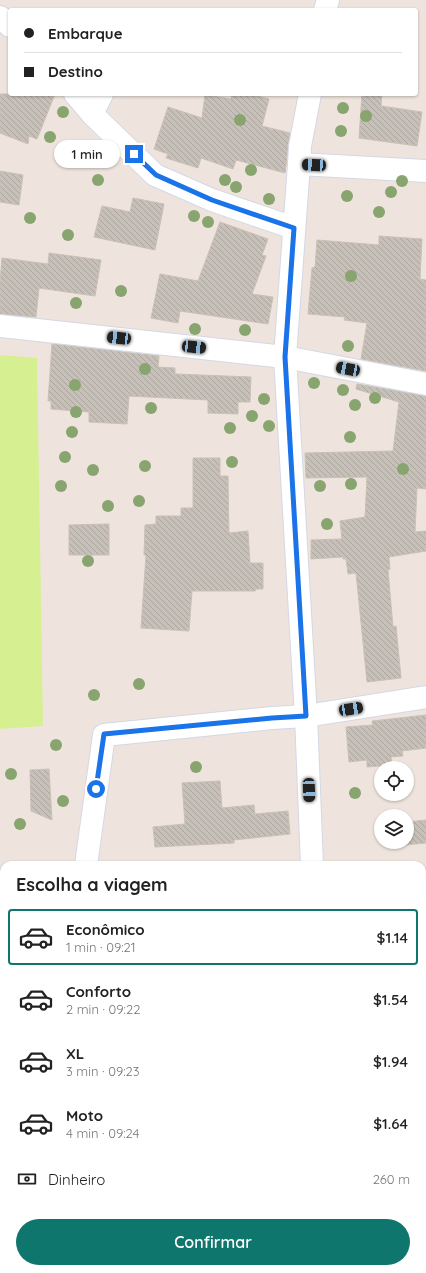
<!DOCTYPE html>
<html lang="pt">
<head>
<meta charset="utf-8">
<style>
	body { margin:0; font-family:Quicksand,sans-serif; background:#f6f6f6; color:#222; height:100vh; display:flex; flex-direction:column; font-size:15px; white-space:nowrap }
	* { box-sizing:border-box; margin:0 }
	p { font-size:13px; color:#767676 }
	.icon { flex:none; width:22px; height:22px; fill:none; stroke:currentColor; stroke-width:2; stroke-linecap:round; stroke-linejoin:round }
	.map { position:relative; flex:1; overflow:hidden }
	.drawer { position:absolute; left:0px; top:861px; width:426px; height:412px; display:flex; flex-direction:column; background:#fff; border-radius:12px 12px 0 0; box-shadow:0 1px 3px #0004 }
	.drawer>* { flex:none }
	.banner { position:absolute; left:8px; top:8px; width:410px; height:88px; border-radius:4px; box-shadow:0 1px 3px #0004; display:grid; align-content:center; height:88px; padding:0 16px; background:#fff }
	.tools { position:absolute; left:374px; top:761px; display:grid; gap:8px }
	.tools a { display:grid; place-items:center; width:40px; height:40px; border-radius:50%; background:#fff; box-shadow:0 1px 3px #0004; font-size:20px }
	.end { position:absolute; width:18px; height:18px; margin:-9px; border:5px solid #1a73e8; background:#fff; box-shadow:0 0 0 2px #fff }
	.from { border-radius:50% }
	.bubble { position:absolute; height:28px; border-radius:14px; background:#fff; box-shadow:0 1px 3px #0004; font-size:13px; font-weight:600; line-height:28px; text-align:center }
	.car { position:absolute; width:12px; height:24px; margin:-12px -6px; border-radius:5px; box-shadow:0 0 3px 1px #0007; background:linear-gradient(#222 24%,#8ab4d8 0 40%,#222 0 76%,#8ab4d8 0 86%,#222 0) }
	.banner b { display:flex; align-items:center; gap:14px; height:38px; font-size:15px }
	.banner b+b { border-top:1px solid #e0e0e0 }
	.banner i { width:10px; height:10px; background:#222 }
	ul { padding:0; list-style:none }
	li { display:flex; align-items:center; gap:12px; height:56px; margin:0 8px 6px; padding:0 8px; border:2px solid transparent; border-radius:4px }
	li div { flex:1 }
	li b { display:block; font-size:15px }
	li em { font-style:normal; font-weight:600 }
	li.current { border-color:#0f766e }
	li>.icon { width:36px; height:36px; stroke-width:1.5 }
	h2 { padding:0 16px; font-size:18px; line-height:48px }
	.pay { display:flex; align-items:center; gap:10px; height:44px; padding:0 16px; font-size:15px }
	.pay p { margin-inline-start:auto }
	.primary-button { display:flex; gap:8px; margin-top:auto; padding:8px 16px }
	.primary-button a { flex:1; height:46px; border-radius:24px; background:#0f766e; color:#fff; font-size:16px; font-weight:600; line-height:46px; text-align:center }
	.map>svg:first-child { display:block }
	.pitch { fill:#d6f091 }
	.building { fill:url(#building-back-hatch); stroke:#cac0b6 }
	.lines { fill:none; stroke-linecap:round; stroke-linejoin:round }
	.minor-casing { stroke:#d2d8e5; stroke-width:24 }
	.minor { stroke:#fff; stroke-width:22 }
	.tree { fill:#88a46f }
	.route { stroke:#1a73e8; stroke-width:5 }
</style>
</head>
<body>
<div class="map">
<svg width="426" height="1273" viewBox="0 0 426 1273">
	<defs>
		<pattern id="building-back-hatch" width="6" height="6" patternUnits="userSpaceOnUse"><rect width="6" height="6" fill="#c6c0b8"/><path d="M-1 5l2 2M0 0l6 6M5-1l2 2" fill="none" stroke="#aaa59e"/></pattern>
	</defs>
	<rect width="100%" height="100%" fill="#eee4dd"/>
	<!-- pitch -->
	<path class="pitch" d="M0,355L37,358L43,726L0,729Z"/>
	<!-- building -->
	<g class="building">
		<path d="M0,94H55L37,139L29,136L28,144L0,133Z"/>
		<path d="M232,94H249L269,99L262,126L290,133L285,173L236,160L233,169L201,158L198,168L166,158L168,154L154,149L168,107L202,118L205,95L231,99Z"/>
		<path d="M362,94H382L381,106L422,112L417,146L359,138Z"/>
		<path d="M0,171L23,175L19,205L0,202Z"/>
		<path d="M133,198L164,204L155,250L94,237L102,206L130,212Z"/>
		<path d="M220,222L268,239L262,255L266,256L252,294L273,297L268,324L180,311L178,323L151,318L160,274L198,281Z"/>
		<path d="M379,236L422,239L420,279L426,280V371L361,359L367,323L344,320L345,317L308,314L312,268L315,267L317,240L379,245Z"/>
		<path d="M49,253L101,260L95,296L39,288L36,317L0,314V281L2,258L48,264Z"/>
		<path d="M52,344L159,356L158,367L175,368V374L251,377L250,402H238V414L208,413V400L129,396L127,424L89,422V412L51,409V401H48Z"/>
		<path d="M357,384L426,396V489L417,488L415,532L426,531V551L389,557L390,569L388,570L393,627L396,626L401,678L367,682L356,573L348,574L346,559H343V557L311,559V540L342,539L340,521L365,517L367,477L306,478L305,453L393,451L399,402L356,389Z"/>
		<path d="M193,458H220V476H228L229,533L248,531L250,563H263V589H256L255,591H192L189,631L141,628L146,555H144L145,525L156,524V516H181V508H193Z"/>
		<path d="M109,524V555H69V525Z"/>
		<path d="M426,715V748L402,751L403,756L391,757L392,765L367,767V760L349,762L346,727L373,725L372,721Z"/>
		<path d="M49,769L52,820L31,811L30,770Z"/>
		<path d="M220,781L222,808L254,805L255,814L288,811L290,834L234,840V843L155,847L153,827L185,824L182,783Z"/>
		<path d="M426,820V843L392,846L391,842H407V822Z"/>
	</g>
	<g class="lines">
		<defs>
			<g id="minor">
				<path d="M325,10L328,0"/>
				<path d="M0,17L10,26"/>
				<path d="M75,94L92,114L102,94"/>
				<path d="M310,94L300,146L299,164L285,357L306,716L312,865"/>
				<path d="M92,114L155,175L212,200L294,228"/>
				<path d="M299,164L426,171"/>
				<path d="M0,326L285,357L426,384"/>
				<path d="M86,865L104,735L272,718L306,716L426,697"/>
				<path d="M422,940L426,939"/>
				<path d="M0,942L4,947"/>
				<path d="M0,1195L4,1193"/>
				<path d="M422,1207L426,1206"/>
				<path d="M174,1269L176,1273"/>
			</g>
		</defs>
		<!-- minor casing -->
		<use href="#minor" class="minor-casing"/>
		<!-- minor -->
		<use href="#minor" class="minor"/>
	</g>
	<!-- trees -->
	<g class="tree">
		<circle cx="343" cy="108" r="6"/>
		<circle cx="63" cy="112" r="6"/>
		<circle cx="366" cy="116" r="6"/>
		<circle cx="240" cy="120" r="6"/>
		<circle cx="341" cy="131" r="6"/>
		<circle cx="50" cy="137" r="6"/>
		<circle cx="99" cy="147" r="6"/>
		<circle cx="251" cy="170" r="6"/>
		<circle cx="98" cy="180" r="6"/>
		<circle cx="225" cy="180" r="6"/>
		<circle cx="402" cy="181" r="6"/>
		<circle cx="236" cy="187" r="6"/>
		<circle cx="391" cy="192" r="6"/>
		<circle cx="347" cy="196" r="6"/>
		<circle cx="269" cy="199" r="6"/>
		<circle cx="379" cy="212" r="6"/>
		<circle cx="194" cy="216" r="6"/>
		<circle cx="30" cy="218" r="6"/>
		<circle cx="208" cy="222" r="6"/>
		<circle cx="68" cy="235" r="6"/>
		<circle cx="351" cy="276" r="6"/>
		<circle cx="121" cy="291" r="6"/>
		<circle cx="76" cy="303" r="6"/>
		<circle cx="195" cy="329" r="6"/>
		<circle cx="245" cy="330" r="6"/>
		<circle cx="348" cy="346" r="6"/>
		<circle cx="145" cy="369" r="6"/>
		<circle cx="314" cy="383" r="6"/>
		<circle cx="75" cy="385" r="6"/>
		<circle cx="343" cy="390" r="6"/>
		<circle cx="375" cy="398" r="6"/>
		<circle cx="264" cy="399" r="6"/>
		<circle cx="355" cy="405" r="6"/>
		<circle cx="151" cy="408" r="6"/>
		<circle cx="76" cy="412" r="6"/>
		<circle cx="252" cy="416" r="6"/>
		<circle cx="269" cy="426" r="6"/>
		<circle cx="230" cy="428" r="6"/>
		<circle cx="72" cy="432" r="6"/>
		<circle cx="350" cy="437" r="6"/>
		<circle cx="65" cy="457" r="6"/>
		<circle cx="232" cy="462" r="6"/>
		<circle cx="145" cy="466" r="6"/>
		<circle cx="403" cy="469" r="6"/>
		<circle cx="93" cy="470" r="6"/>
		<circle cx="351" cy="484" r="6"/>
		<circle cx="61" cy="486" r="6"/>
		<circle cx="320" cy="486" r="6"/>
		<circle cx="139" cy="501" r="6"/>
		<circle cx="108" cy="506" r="6"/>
		<circle cx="327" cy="524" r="6"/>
		<circle cx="88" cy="561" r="6"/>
		<circle cx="139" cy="684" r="6"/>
		<circle cx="94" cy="695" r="6"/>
		<circle cx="56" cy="745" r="6"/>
		<circle cx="196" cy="767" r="6"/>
		<circle cx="11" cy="774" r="6"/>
		<circle cx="355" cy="793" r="6"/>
		<circle cx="63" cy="801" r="6"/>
		<circle cx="20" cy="824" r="6"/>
	</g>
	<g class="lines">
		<!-- route -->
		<path class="route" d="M96,789L104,734L272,718L306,716L285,357L294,228L212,200L156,175L134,154"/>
	</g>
</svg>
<div class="tools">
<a><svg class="icon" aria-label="locate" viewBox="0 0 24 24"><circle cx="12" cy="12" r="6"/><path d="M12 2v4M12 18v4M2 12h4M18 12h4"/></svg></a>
<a><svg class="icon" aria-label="layers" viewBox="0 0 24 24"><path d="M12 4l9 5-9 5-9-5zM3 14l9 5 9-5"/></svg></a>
</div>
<i class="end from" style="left:96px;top:789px"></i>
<i class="end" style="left:134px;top:154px"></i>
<div class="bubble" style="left:54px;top:140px;width:66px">1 min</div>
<i class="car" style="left:314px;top:165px;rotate:273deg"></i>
<i class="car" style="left:119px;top:338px;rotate:276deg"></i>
<i class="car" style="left:194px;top:347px;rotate:96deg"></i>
<i class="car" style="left:348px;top:369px;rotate:281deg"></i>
<i class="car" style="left:351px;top:709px;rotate:81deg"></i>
<i class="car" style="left:309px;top:790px;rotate:178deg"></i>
<div class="banner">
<b><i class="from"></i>Embarque</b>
<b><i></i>Destino</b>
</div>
<section class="drawer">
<h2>Escolha a viagem</h2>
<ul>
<li class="current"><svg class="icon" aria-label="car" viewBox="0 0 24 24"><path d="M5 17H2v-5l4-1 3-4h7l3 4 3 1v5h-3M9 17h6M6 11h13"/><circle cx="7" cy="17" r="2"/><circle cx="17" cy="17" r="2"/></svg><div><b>Econômico</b><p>1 min · 09:21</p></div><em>$1.14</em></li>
<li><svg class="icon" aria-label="car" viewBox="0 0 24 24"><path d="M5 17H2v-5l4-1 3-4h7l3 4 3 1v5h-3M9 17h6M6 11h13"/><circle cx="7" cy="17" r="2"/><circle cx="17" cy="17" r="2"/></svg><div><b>Conforto</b><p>2 min · 09:22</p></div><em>$1.54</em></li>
<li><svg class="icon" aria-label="car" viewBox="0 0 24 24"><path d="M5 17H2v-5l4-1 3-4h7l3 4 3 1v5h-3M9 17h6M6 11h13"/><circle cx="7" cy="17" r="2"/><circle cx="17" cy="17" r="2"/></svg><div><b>XL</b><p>3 min · 09:23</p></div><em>$1.94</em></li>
<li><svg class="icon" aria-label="car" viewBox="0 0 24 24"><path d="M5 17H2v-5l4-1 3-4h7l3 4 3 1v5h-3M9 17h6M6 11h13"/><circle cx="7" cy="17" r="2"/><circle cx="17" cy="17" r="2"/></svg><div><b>Moto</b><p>4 min · 09:24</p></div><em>$1.64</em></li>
</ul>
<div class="pay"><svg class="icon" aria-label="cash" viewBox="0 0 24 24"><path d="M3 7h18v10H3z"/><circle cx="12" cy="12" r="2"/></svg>Dinheiro<p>260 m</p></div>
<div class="primary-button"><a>Confirmar</a></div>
</section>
</div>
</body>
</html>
